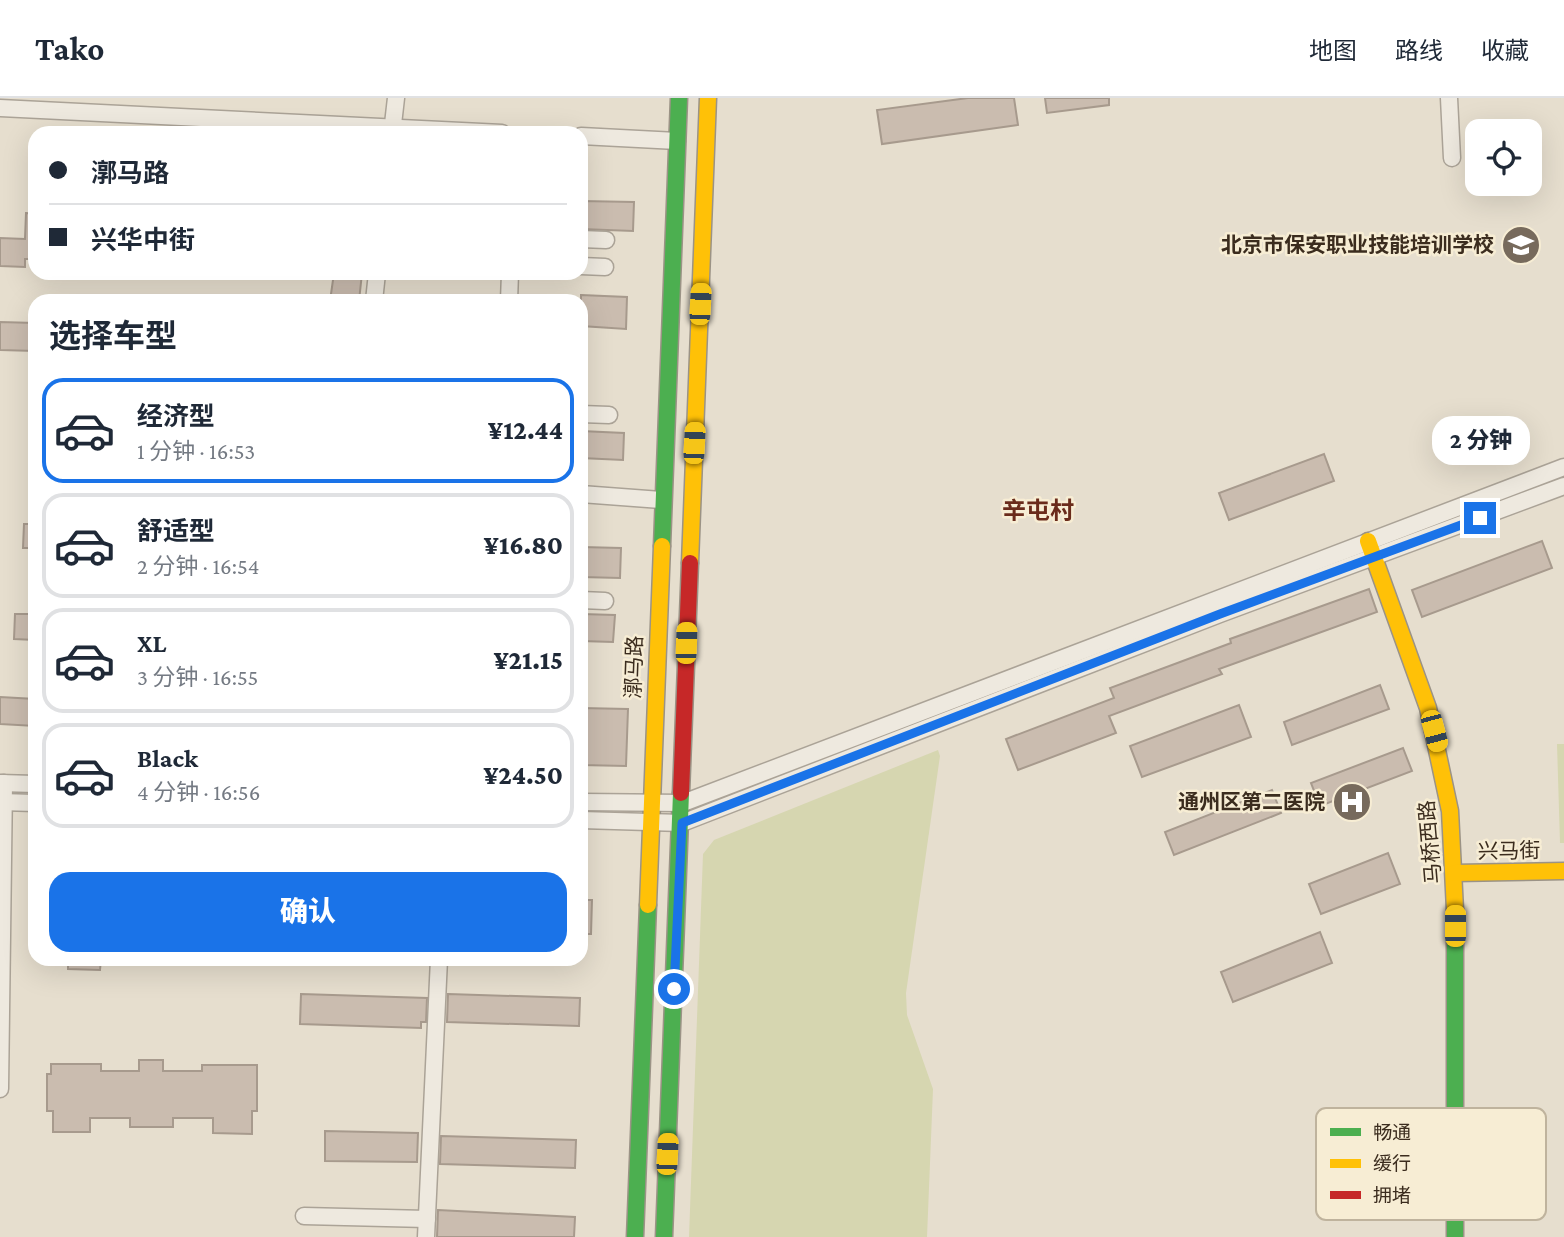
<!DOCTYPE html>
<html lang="zh">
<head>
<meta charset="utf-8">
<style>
	body { margin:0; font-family:"Crimson Pro","Noto Sans SC",serif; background:#f2f2f3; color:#1f2937; height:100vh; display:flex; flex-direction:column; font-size:26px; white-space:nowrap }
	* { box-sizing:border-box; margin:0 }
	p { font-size:23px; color:#747a83 }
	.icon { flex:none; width:38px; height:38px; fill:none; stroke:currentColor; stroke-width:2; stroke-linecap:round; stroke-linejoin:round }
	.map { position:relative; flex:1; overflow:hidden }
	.side { position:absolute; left:28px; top:196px; width:560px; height:672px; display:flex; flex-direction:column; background:#fff; border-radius:21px; box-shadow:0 7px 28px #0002 }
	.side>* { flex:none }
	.banner { position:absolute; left:28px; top:28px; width:560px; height:154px; border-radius:21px; box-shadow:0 7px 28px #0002; display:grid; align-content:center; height:154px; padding:0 21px; background:#fff }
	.buttons { position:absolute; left:1465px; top:21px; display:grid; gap:14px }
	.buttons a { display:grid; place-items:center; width:77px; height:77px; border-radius:14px; background:#fff; box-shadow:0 7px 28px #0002; font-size:35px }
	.end { position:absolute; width:32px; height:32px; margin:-16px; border:9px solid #1a73e8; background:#fff; box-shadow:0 0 0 4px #fff }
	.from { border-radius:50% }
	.bubble { position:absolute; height:49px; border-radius:21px; background:#fff; box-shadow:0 7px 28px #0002; font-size:23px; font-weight:800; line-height:49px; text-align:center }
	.car { position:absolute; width:21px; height:42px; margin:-21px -10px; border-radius:9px; box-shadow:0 0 5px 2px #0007; background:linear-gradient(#f5c518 24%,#345 0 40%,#f5c518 0 76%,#345 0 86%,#f5c518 0) }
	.banner b { display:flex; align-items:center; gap:24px; height:66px; font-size:26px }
	.banner b+b { border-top:2px solid #e0e1e3 }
	.banner i { width:18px; height:18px; background:#1f2937 }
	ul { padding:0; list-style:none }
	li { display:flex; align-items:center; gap:21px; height:105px; margin:0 14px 10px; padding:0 7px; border:4px solid #e0e1e3; border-radius:21px }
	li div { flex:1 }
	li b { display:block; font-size:26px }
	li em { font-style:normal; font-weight:800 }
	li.on { border-color:#1a73e8 }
	li>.icon { width:63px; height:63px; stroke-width:1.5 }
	h2 { padding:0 21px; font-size:32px; line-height:84px }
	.cta { display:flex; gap:14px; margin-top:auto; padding:14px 21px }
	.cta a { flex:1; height:80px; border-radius:21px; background:#1a73e8; color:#fff; font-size:28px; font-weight:800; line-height:80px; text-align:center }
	header { display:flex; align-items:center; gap:42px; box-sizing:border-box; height:98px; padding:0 35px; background:#fff; border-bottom:2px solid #e0e1e3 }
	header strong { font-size:33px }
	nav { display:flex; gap:38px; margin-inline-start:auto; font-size:24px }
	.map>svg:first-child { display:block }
	.green { fill:#d6d6b0 }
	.building { fill:#cabcaf; stroke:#a79a8d; stroke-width:2 }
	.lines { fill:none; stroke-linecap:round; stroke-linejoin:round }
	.street-casing { stroke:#aba397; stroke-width:19 }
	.fast-casing { stroke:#9b9386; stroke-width:19 }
	.slow-casing { stroke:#9b9386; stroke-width:19 }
	.jam-casing { stroke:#9b9386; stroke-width:19 }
	.street { stroke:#eee9df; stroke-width:16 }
	.fast { stroke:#4caf50; stroke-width:16 }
	.slow { stroke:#ffc107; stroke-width:16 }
	.jam { stroke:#c62828; stroke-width:16 }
	.route { stroke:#1a73e8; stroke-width:9 }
	.labels { text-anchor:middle; stroke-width:5; stroke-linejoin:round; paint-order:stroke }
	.poi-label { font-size:21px; font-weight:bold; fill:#3b2c1e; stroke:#f7edd4; text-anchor:end }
	.street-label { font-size:21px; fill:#3b2c1e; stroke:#f7edd4 }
	.quarter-label { font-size:24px; font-weight:bold; fill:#6a2b1b; stroke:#f7edd4 }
	.key { fill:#f7edd4; stroke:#bfb39d; stroke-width:2 }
	.key-label { font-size:19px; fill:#3b2c1e }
</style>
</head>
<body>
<header>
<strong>Tako</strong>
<nav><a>地图</a><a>路线</a><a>收藏</a></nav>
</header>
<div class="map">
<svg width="1564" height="1139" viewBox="0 0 1564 1139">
	<rect width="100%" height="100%" fill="#e6dece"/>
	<!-- green -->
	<g class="green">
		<path d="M1557,646H1564V745H1560Z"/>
		<path d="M938,652L940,658L906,895L907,917L933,991L927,1139H689L703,756L714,742Z"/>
	</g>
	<!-- building -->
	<g class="building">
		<path d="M968,0H1014L1018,27L882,46L877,12Z"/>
		<path d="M1045,0H1109V7L1047,15Z"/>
		<path d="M581,103L634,104L633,133L581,131Z"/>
		<path d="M26,115L35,116V161H25V169L0,168V140L25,141Z"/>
		<path d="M334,175H362L359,203H330Z"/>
		<path d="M581,197L627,199L626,231L581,228Z"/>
		<path d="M0,224L35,225V253L0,252Z"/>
		<path d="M581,333L624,335L623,362L581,360Z"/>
		<path d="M1324,356L1334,383L1229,422L1219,395Z"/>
		<path d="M24,426H35V450H23Z"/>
		<path d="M1542,443L1552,470L1422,519L1412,492Z"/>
		<path d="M581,449L621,450L620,480L581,479Z"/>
		<path d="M1369,491L1377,514L1219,571L1222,576L1109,618L1116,635L1018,672L1006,641L1114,600L1110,590L1231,545L1230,541Z"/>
		<path d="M15,516H35V542L14,541Z"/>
		<path d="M581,516L615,517L613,544L581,543Z"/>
		<path d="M1380,587L1389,611L1292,647L1284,624Z"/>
		<path d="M0,599L35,601V628L0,626Z"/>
		<path d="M1239,607L1251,639L1142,679L1130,648Z"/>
		<path d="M581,610L628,611L626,668L581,667Z"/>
		<path d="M1403,650L1412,673L1320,708L1311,685Z"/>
		<path d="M1272,692L1281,715L1174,757L1165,734Z"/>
		<path d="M1388,755L1400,786L1321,816L1309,786Z"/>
		<path d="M581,802H592L591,836H581Z"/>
		<path d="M1320,834L1332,865L1233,904L1221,874Z"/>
		<path d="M68,861H101L100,872L68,871Z"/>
		<path d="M301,896L427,900L426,924H421V930L300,926Z"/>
		<path d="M448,896L580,900L579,928L447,924Z"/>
		<path d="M139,962H163V973H202V967H257V1013H252V1036L213,1035V1020H173V1029H130V1020H90V1034H53V1013H47V976H51V966H101V973H139Z"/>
		<path d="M325,1033L418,1035L417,1064L325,1063Z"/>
		<path d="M441,1038L576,1042L575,1070L440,1066Z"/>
		<path d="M438,1112L575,1119L574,1139H437Z"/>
	</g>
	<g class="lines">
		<defs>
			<g id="street">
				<path d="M1449,0L1452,60"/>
				<path d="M0,10L502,35"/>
				<path d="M392,35L396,0"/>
				<path d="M581,38L677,43"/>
				<path d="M581,141L606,142"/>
				<path d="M581,168L605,169"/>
				<path d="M374,203L377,175"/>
				<path d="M509,203L510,175"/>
				<path d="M581,316L609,317"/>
				<path d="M581,396L661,402"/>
				<path d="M581,502L605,503"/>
				<path d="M0,685L35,686"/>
				<path d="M0,704L35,705"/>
				<path d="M581,704L683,705L1564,369"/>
				<path d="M581,722L682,725L1220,516L1564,388"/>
				<path d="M0,991L4,685"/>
				<path d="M304,1118L427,1121"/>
				<path d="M426,1139L439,861"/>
			</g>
			<g id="fast">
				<path d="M662,448L679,0"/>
				<path d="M1455,812V1139"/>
				<path d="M635,1139L648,807"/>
				<path d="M664,1139L681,695"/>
			</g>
			<g id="slow">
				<path d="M1368,443L1428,610L1450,713L1455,812"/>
				<path d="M690,465L708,0"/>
				<path d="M1455,775L1564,773"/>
				<path d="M648,807L662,448"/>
			</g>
			<path id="jam" d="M681,695L690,465"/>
		</defs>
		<!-- street casing -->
		<use href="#street" class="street-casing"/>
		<!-- fast casing -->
		<use href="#fast" class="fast-casing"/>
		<!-- slow casing -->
		<use href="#slow" class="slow-casing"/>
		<!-- jam casing -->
		<use href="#jam" class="jam-casing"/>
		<!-- street -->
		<use href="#street" class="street"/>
		<!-- fast -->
		<use href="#fast" class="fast"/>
		<!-- slow -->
		<use href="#slow" class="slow"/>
		<!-- jam -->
		<use href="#jam" class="jam"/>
	</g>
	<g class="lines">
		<!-- route -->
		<path class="route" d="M674,891L682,725L1220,516L1480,420"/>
	</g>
	<!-- icons -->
	<defs>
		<symbol id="university-disc" viewBox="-11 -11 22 22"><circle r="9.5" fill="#776a5c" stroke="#f7edd4"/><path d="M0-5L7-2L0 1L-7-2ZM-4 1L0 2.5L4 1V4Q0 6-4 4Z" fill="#fff"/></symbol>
		<symbol id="hospital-disc" viewBox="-11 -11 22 22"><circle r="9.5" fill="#776a5c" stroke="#f7edd4"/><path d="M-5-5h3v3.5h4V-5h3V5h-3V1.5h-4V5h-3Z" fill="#fff"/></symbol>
	</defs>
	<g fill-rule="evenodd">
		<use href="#university-disc" x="1499" y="125" width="44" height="44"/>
		<use href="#hospital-disc" x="1330" y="682" width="44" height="44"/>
	</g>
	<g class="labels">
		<!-- poi labels -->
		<g class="poi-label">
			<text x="1494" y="154">北京市保安职业技能培训学校</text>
			<text x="1325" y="711">通州区第二医院</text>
		</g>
		<!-- street labels -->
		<g class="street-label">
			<text transform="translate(634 569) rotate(-88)" y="7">漷马路</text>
			<text transform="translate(1430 744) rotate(-95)" y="7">马桥西路</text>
			<text transform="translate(1509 753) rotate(-1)" y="7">兴马街</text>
		</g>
		<!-- quarter labels -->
		<g class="quarter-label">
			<text x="1038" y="421">辛屯村</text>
		</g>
	</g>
	<!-- legend -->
	<rect x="1316" y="1010" width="230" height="112" rx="10" class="key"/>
	<rect x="1330" y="1030" width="31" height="8" fill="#4caf50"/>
	<rect x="1330" y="1061" width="31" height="9" fill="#ffc107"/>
	<rect x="1330" y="1093" width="31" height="8" fill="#c62828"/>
	<g class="key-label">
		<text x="1373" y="1041">畅通</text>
		<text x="1373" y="1072">缓行</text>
		<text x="1373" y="1104">拥堵</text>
	</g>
</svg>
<div class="buttons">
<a><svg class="icon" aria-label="locate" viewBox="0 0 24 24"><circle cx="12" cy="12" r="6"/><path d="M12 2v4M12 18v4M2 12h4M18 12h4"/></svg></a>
</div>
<i class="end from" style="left:674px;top:891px"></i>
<i class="end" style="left:1480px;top:420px"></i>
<div class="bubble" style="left:1432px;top:318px;width:98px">2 分钟</div>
<i class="car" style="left:700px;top:206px;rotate:3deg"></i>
<i class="car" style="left:694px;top:345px;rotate:3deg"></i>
<i class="car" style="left:686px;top:545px;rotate:2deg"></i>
<i class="car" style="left:1434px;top:633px;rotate:165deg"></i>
<i class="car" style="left:1455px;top:828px;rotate:0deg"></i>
<i class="car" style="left:667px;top:1056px;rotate:3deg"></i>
<div class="banner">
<b><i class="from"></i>漷马路</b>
<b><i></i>兴华中街</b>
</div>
<section class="side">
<h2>选择车型</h2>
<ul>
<li class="on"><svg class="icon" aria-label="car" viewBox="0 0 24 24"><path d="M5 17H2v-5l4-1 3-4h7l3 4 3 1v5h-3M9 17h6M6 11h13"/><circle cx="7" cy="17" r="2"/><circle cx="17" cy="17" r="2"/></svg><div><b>经济型</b><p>1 分钟 · 16:53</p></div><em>¥12.44</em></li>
<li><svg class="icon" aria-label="car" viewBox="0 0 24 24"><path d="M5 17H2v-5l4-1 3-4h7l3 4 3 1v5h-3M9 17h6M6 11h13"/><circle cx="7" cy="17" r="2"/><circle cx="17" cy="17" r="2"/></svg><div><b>舒适型</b><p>2 分钟 · 16:54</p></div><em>¥16.80</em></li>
<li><svg class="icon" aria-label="car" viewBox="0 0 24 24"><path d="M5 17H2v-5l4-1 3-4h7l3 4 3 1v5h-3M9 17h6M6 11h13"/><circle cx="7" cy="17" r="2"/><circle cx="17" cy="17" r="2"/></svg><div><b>XL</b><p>3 分钟 · 16:55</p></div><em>¥21.15</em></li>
<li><svg class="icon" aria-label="car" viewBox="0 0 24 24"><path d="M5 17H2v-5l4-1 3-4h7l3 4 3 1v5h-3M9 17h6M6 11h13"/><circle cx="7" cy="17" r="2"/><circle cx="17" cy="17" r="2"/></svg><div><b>Black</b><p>4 分钟 · 16:56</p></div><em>¥24.50</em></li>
</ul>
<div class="cta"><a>确认</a></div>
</section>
</div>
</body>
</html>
